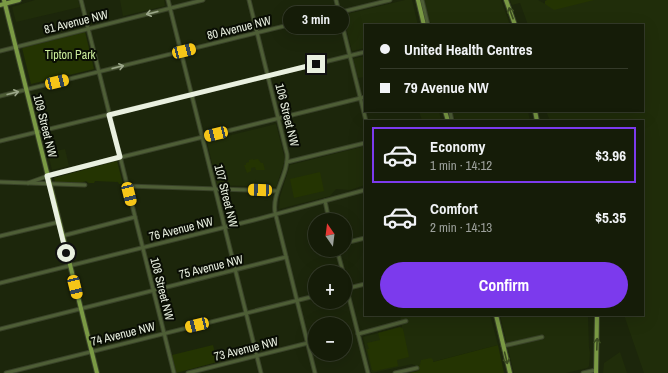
<!DOCTYPE html>
<html lang="en">
<head>
<meta charset="utf-8">
<style>
	body { margin:0; font-family:"Archivo Narrow",sans-serif; background:#222916; color:#f1f3f6; height:100vh; display:flex; flex-direction:column; font-size:15px; white-space:nowrap }
	* { box-sizing:border-box; margin:0 }
	p { font-size:13px; color:#9da19c }
	.icon { flex:none; width:22px; height:22px; fill:none; stroke:currentColor; stroke-width:2; stroke-linecap:round; stroke-linejoin:round }
	.map { position:relative; flex:1; overflow:hidden }
	.sheet { position:absolute; left:364px; top:120px; width:280px; height:196px; display:flex; flex-direction:column; background:#151c08; border-radius:0px; box-shadow:0 4px 16px #0002,0 0 0 1px #343a29 }
	.sheet>* { flex:none }
	.guide { position:absolute; left:364px; top:24px; width:280px; height:88px; border-radius:0px; box-shadow:0 4px 16px #0002,0 0 0 1px #343a29; display:grid; align-content:center; height:88px; padding:0 16px; background:#151c08 }
	.needle { width:26px; rotate:346deg }
	.fabs { position:absolute; left:308px; top:213px; display:grid; gap:8px }
	.fabs a { display:grid; place-items:center; width:44px; height:44px; border-radius:50%; background:#151c08; box-shadow:0 4px 16px #0002,0 0 0 1px #343a29; font-size:20px }
	.end { position:absolute; width:18px; height:18px; margin:-9px; border:5px solid #e9f0e0; background:#111; box-shadow:0 0 0 2px #111 }
	.from { border-radius:50% }
	.bubble { position:absolute; height:28px; border-radius:14px; background:#151c08; box-shadow:0 4px 16px #0002,0 0 0 1px #343a29; font-size:13px; font-weight:800; line-height:28px; text-align:center }
	.car { position:absolute; width:12px; height:24px; margin:-12px -6px; border-radius:5px; box-shadow:0 0 3px 1px #0007; background:linear-gradient(#f5c518 24%,#345 0 40%,#f5c518 0 76%,#345 0 86%,#f5c518 0) }
	.guide b { display:flex; align-items:center; gap:14px; height:38px; font-size:15px }
	.guide b+b { border-top:1px solid #343a29 }
	.guide i { width:10px; height:10px; background:#f1f3f6 }
	ul { padding:7px 0 0; list-style:none }
	li { display:flex; align-items:center; gap:12px; height:56px; margin:0 8px 6px; padding:0 8px; border:2px solid transparent; border-radius:0px }
	li div { flex:1 }
	li b { display:block; font-size:15px }
	li em { font-style:normal; font-weight:800 }
	li.selected { border-color:#7c3aed }
	li>.icon { width:36px; height:36px; stroke-width:1.5 }
	.action { display:flex; gap:8px; margin-top:auto; padding:8px 16px }
	.action a { flex:1; height:46px; border-radius:24px; background:#7c3aed; color:#fff; font-size:16px; font-weight:800; line-height:46px; text-align:center }
	.map>svg:first-child { display:block }
	.built { fill:#202d0a }
	.green { fill:#243402 }
	.lines { fill:none; stroke-linecap:round; stroke-linejoin:round }
	.minor-casing { stroke:#394229; stroke-width:5 }
	.major-casing { stroke:#394229; stroke-width:6 }
	.minor { stroke:#4e5e36; stroke-width:3 }
	.major { stroke:#7a9a44; stroke-width:4 }
	.oneway { stroke:#9ca78b }
	.oneway2 { stroke:#3c4c21 }
	.route { stroke:#e9f0e0; stroke-width:5 }
	.labels { text-anchor:middle; stroke-width:4; stroke-linejoin:round; paint-order:stroke }
	.street-label { font-size:12px; fill:#e9f0e0; stroke:#090d04 }
	.park-label { font-size:12px; fill:#cbec9b; stroke:#090d04 }
</style>
</head>
<body>
<div class="map">
<svg width="668" height="373" viewBox="0 0 668 373">
	<rect width="100%" height="100%" fill="#1c260b"/>
	<!-- built -->
	<g class="built">
		<path d="M35,0H78L80,7L16,22L12,7Z"/>
		<path d="M120,0H164L165,6L123,16Z"/>
		<path d="M405,0H412L418,25H365V48L352,51L343,15Z"/>
		<path d="M424,0H501L510,25H431Z"/>
		<path d="M510,0H538L551,7L584,0H668V373H644L624,315H643V121H550L546,111H643V25H528L520,3L512,5Z"/>
		<path d="M365,56V77L358,78L353,59Z"/>
		<path d="M419,111H439L441,120L435,121H422Z"/>
		<path d="M452,111H528L530,121H455Z"/>
		<path d="M276,124L285,160L276,187L217,185L207,141Z"/>
		<path d="M365,146V185L350,190L336,189L330,196L279,209L280,197L290,165Z"/>
		<path d="M65,149L69,166L52,170L48,153Z"/>
		<path d="M400,315H490L498,345L417,366L412,364L373,373L371,372L363,337L402,327Z"/>
		<path d="M500,315H588L589,347L590,353L589,366L587,368L566,373H514Z"/>
		<path d="M620,352L627,373H603L604,363Z"/>
	</g>
	<!-- green -->
	<g class="green">
		<path d="M547,0H594L554,10L545,4V1Z"/>
		<path d="M85,32L94,69L31,84L22,48Z"/>
		<path d="M253,159V160L258,159L261,163H263L265,170H256L255,167L251,168V171L247,173L244,165H246V163L249,162V160Z"/>
		<path d="M117,161L123,184H119L118,182L95,181L94,183H89L86,181L81,183L55,182L54,178Z"/>
		<path d="M320,172L324,191L294,198L290,179Z"/>
		<path d="M400,327L403,329L409,357L397,360L398,366L375,371L372,370L367,349H369L367,343L380,340L378,333Z"/>
		<path d="M213,345L217,362L176,373L172,355Z"/>
		<path d="M498,345L504,373H409L418,371L417,366L420,365L421,360L431,358L433,360V362Z"/>
	</g>
	<g class="lines">
		<defs>
			<g id="minor">
				<path d="M81,0L174,373"/>
				<path d="M168,0L261,373"/>
				<path d="M249,0L287,154C289,174 272,192 275,212L315,373"/>
				<path d="M336,0L366,121"/>
				<path d="M422,0L428,25"/>
				<path d="M0,51L203,0"/>
				<path d="M0,96L390,0"/>
				<path d="M450,111L452,121"/>
				<path d="M0,141L365,52"/>
				<path d="M287,162L365,143"/>
				<path d="M0,182L85,185"/>
				<path d="M28,183L53,174L365,97"/>
				<path d="M127,186L277,191"/>
				<path d="M325,201L329,220"/>
				<path d="M0,236L59,222"/>
				<path d="M62,236L135,217"/>
				<path d="M345,243L365,238"/>
				<path d="M337,250L343,272"/>
				<path d="M345,282L368,373"/>
				<path d="M0,283L254,220L365,190"/>
				<path d="M345,289L365,284"/>
				<path d="M0,329L286,257"/>
				<path d="M358,334L406,321"/>
				<path d="M503,346L542,337"/>
				<path d="M6,373L315,296"/>
				<path d="M188,373L308,343"/>
				<path d="M395,373L417,368"/>
				<path d="M583,373L596,370"/>
			</g>
			<g id="major">
				<path d="M4,0L97,373"/>
				<path d="M418,0L424,25"/>
				<path d="M506,0L515,25"/>
				<path d="M0,5L19,0"/>
				<path d="M445,111L448,121"/>
				<path d="M535,111L537,121"/>
				<path d="M496,315L510,373"/>
				<path d="M596,373L597,315"/>
			</g>
		</defs>
		<!-- minor casing -->
		<use href="#minor" class="minor-casing"/>
		<!-- major casing -->
		<use href="#major" class="major-casing"/>
		<!-- minor -->
		<use href="#minor" class="minor"/>
		<!-- major -->
		<use href="#major" class="major"/>
	</g>
	<!-- one-way arrows -->
	<defs><path id="oneway-shaft" d="M-6 0H5M1.5-3L5.5 0L1.5 3" fill="none" stroke-width="1.6" stroke-linecap="round" stroke-linejoin="round"/></defs>
	<g class="oneway">
		<use href="#oneway-shaft" transform="translate(152 13) rotate(166)"/>
		<use href="#oneway-shaft" transform="translate(118 67) rotate(-14)"/>
		<use href="#oneway-shaft" transform="translate(13 93) rotate(-14)"/>
	</g>
	<g class="oneway2">
		<use href="#oneway-shaft" transform="translate(511 13) rotate(-110)"/>
		<use href="#oneway-shaft" transform="translate(597 344) rotate(-88)"/>
		<use href="#oneway-shaft" transform="translate(506 358) rotate(76)"/>
	</g>
	<g class="lines">
		<!-- route -->
		<path class="route" d="M66,253L47,176L120,157L109,115L316,64"/>
	</g>
	<g class="labels">
		<!-- street labels -->
		<g class="street-label">
			<text transform="translate(76 22) rotate(-14)" y="4">81 Avenue NW</text>
			<text transform="translate(239 28) rotate(-14)" y="4">80 Avenue NW</text>
			<text transform="translate(287 115) rotate(76)" y="4">106 Street NW</text>
			<text transform="translate(45 126) rotate(76)" y="4">109 Street NW</text>
			<text transform="translate(226 196) rotate(76)" y="4">107 Street NW</text>
			<text transform="translate(181 229) rotate(-14)" y="4">76 Avenue NW</text>
			<text transform="translate(211 267) rotate(-14)" y="4">75 Avenue NW</text>
			<text transform="translate(162 289) rotate(76)" y="4">108 Street NW</text>
			<text transform="translate(123 334) rotate(-14)" y="4">74 Avenue NW</text>
			<text transform="translate(246 349) rotate(-14)" y="4">73 Avenue NW</text>
		</g>
		<!-- park labels -->
		<g class="park-label">
			<text x="70" y="59">Tipton Park</text>
		</g>
	</g>
</svg>
<div class="fabs">
<a><svg class="needle" viewBox="-14 -14 28 28"><path d="M0-13l5 13h-10z" fill="#e53935"/><path d="M0 13l5-13h-10z" fill="#9da19c"/></svg></a>
<a>+</a>
<a>−</a>
</div>
<i class="end from" style="left:66px;top:253px"></i>
<i class="end" style="left:316px;top:64px"></i>
<div class="bubble" style="left:283px;top:6px;width:66px">3 min</div>
<i class="car" style="left:184px;top:51px;rotate:76deg"></i>
<i class="car" style="left:57px;top:82px;rotate:76deg"></i>
<i class="car" style="left:216px;top:134px;rotate:256deg"></i>
<i class="car" style="left:260px;top:190px;rotate:272deg"></i>
<i class="car" style="left:129px;top:194px;rotate:166deg"></i>
<i class="car" style="left:75px;top:287px;rotate:166deg"></i>
<i class="car" style="left:197px;top:325px;rotate:256deg"></i>
<div class="guide">
<b><i class="from"></i>United Health Centres</b>
<b><i></i>79 Avenue NW</b>
</div>
<section class="sheet">
<ul>
<li class="selected"><svg class="icon" aria-label="car" viewBox="0 0 24 24"><path d="M5 17H2v-5l4-1 3-4h7l3 4 3 1v5h-3M9 17h6M6 11h13"/><circle cx="7" cy="17" r="2"/><circle cx="17" cy="17" r="2"/></svg><div><b>Economy</b><p>1 min · 14:12</p></div><em>$3.96</em></li>
<li><svg class="icon" aria-label="car" viewBox="0 0 24 24"><path d="M5 17H2v-5l4-1 3-4h7l3 4 3 1v5h-3M9 17h6M6 11h13"/><circle cx="7" cy="17" r="2"/><circle cx="17" cy="17" r="2"/></svg><div><b>Comfort</b><p>2 min · 14:13</p></div><em>$5.35</em></li>
</ul>
<div class="action"><a>Confirm</a></div>
</section>
</div>
</body>
</html>
